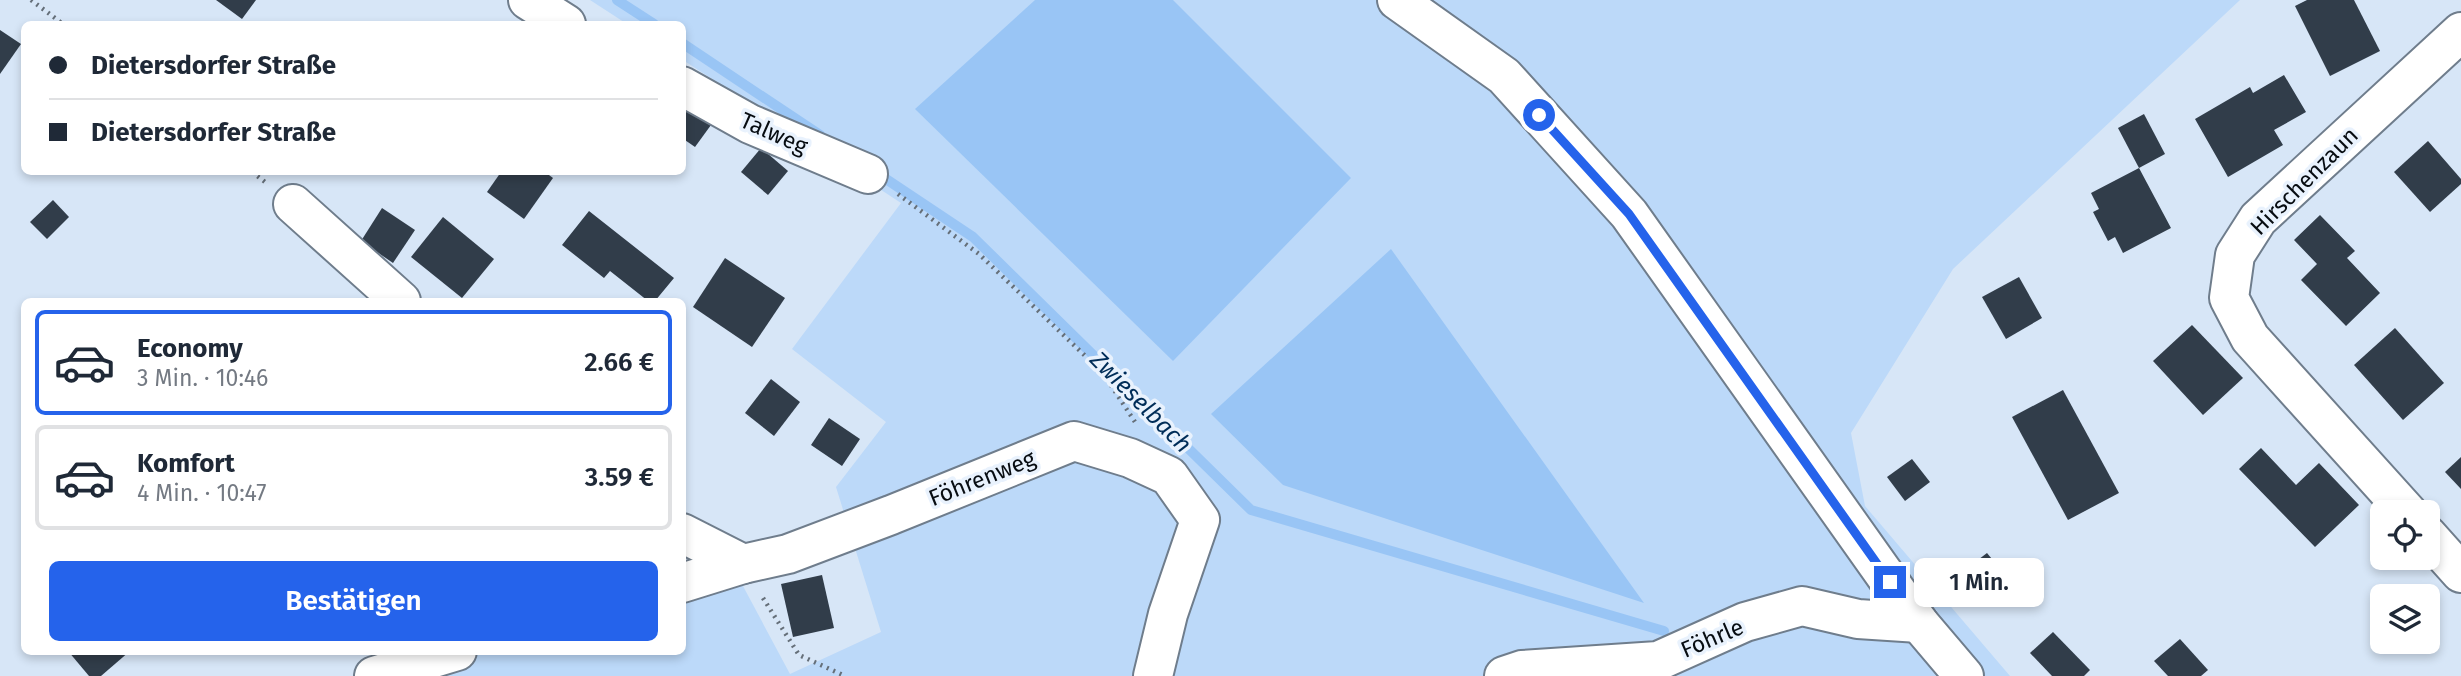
<!DOCTYPE html>
<html lang="de">
<head>
<meta charset="utf-8">
<style>
	body { margin:0; font-family:"Fira Sans",sans-serif; background:#f2f2f3; color:#1f2937; height:100vh; display:flex; flex-direction:column; font-size:26px; white-space:nowrap }
	* { box-sizing:border-box; margin:0 }
	p { font-size:23px; color:#747a83 }
	.icon { flex:none; width:38px; height:38px; fill:none; stroke:currentColor; stroke-width:2; stroke-linecap:round; stroke-linejoin:round }
	.map { position:relative; flex:1; overflow:hidden }
	.details { position:absolute; left:21px; top:298px; width:665px; height:357px; display:flex; flex-direction:column; background:#fff; border-radius:10px; box-shadow:0 4px 10px #0003 }
	.details>* { flex:none }
	.hud { position:absolute; left:21px; top:21px; width:665px; height:154px; border-radius:10px; box-shadow:0 4px 10px #0003; display:grid; align-content:center; height:154px; padding:0 28px; background:#fff }
	.buttons { position:absolute; left:2370px; top:500px; display:grid; gap:14px }
	.buttons a { display:grid; place-items:center; width:70px; height:70px; border-radius:10px; background:#fff; box-shadow:0 4px 10px #0003; font-size:35px }
	.end { position:absolute; width:32px; height:32px; margin:-16px; border:9px solid #2563eb; background:#fff; box-shadow:0 0 0 4px #fff }
	.from { border-radius:50% }
	.bubble { position:absolute; height:49px; border-radius:10px; background:#fff; box-shadow:0 4px 10px #0003; font-size:23px; font-weight:600; line-height:49px; text-align:center }
	.hud b { display:flex; align-items:center; gap:24px; height:66px; font-size:26px }
	.hud b+b { border-top:2px solid #e0e1e3 }
	.hud i { width:18px; height:18px; background:#1f2937 }
	ul { padding:12px 0 0; list-style:none }
	li { display:flex; align-items:center; gap:21px; height:105px; margin:0 14px 10px; padding:0 14px; border:4px solid #e0e1e3; border-radius:10px }
	li div { flex:1 }
	li b { display:block; font-size:26px }
	li em { font-style:normal; font-weight:600 }
	li.current { border-color:#2563eb }
	li>.icon { width:63px; height:63px; stroke-width:1.5 }
	.action { display:flex; gap:14px; margin-top:auto; padding:14px 28px }
	.action a { flex:1; height:80px; border-radius:10px; background:#2563eb; color:#fff; font-size:28px; font-weight:600; line-height:80px; text-align:center }
	.map>svg:first-child { display:block }
	.green { fill:#bcd9f9 }
	.water { fill:#99c5f5 }
	.lines { fill:none; stroke-linecap:round; stroke-linejoin:round }
	.stream { stroke:#99c5f5; stroke-width:10 }
	.building { fill:#313d4a }
	.minor-casing { stroke:#6f7d8c; stroke-width:42 }
	.tertiary-casing { stroke:#6f7d8c; stroke-width:42 }
	.path { stroke:#656f79; stroke-width:4.5; stroke-dasharray:2 5; stroke-linecap:butt }
	.minor { stroke:#fff; stroke-width:38 }
	.tertiary { stroke:#fff; stroke-width:38 }
	.route { stroke:#2563eb; stroke-width:9 }
	.labels { text-anchor:middle; stroke-width:7; stroke-linejoin:round; paint-order:stroke }
	.street-label { font-size:23px; fill:#070c11; stroke:#e9f2fd }
	.water-label { font-size:24px; font-style:italic; fill:#002d58; stroke:#e9f2fd }
</style>
</head>
<body>
<div class="map">
<svg width="2461" height="676" viewBox="0 0 2461 676">
	<rect width="100%" height="100%" fill="#d7e6f7"/>
	<!-- green -->
	<path class="green" d="M590,0H2240L1953,269L1851,433L1865,506L2010,676H357L449,651H682L683,588L736,573L790,674L881,632L836,487L886,422L792,349L901,203L683,60L682,24H627Z"/>
	<!-- water -->
	<g class="water">
		<path d="M1035,0H1173L1351,178L1173,361L915,109Z"/>
		<path d="M1391,249L1644,603L1283,485L1211,414Z"/>
	</g>
	<g class="lines">
		<!-- stream -->
		<g class="stream">
			<path d="M617,0L654,24"/>
			<path d="M682,43L820,135"/>
			<path d="M874,171L973,237L1251,510L1664,631"/>
		</g>
	</g>
	<!-- building -->
	<g class="building">
		<path d="M216,0H256L242,19Z"/>
		<path d="M2307,0H2354L2380,51L2330,76L2295,6Z"/>
		<path d="M0,30L21,44L0,74Z"/>
		<path d="M2284,75L2306,112L2274,130L2283,145L2228,177L2195,119L2250,87L2253,93Z"/>
		<path d="M682,104L711,125L695,147L682,138Z"/>
		<path d="M2144,114L2165,154L2139,168L2118,128Z"/>
		<path d="M2428,141L2461,179V184L2430,212L2394,172Z"/>
		<path d="M761,148L788,171L768,195L741,172Z"/>
		<path d="M2139,168L2171,228L2123,253L2115,237L2108,241L2093,212L2099,209L2091,193Z"/>
		<path d="M501,172H545L553,178L524,219L487,192Z"/>
		<path d="M53,200L69,217L47,239L30,222Z"/>
		<path d="M382,208L415,230L393,263L361,241Z"/>
		<path d="M589,211L674,278L655,301H648L610,271L604,278L562,245Z"/>
		<path d="M2320,215L2355,251L2347,258L2380,293L2346,326L2301,280L2317,264L2294,240Z"/>
		<path d="M443,217L494,259L462,298L411,257Z"/>
		<path d="M725,258L785,298L752,347L693,307Z"/>
		<path d="M2019,277L2042,318L2006,339L1982,297Z"/>
		<path d="M2192,325L2243,378L2203,415L2153,361Z"/>
		<path d="M2395,328L2444,383L2403,420L2354,365Z"/>
		<path d="M771,379L800,402L774,436L745,413Z"/>
		<path d="M2063,390L2119,493L2068,520L2012,417Z"/>
		<path d="M829,418L860,439L842,466L811,445Z"/>
		<path d="M2261,448L2296,485L2319,463L2359,505L2315,547L2239,469Z"/>
		<path d="M2461,457V489L2445,472Z"/>
		<path d="M1912,459L1930,482L1905,501L1887,477Z"/>
		<path d="M1987,553L2010,581L1985,601L1962,572Z"/>
		<path d="M822,575L834,628L793,637L781,584Z"/>
		<path d="M2053,632L2090,670L2084,676H2052L2030,653Z"/>
		<path d="M2180,639L2208,670L2201,676H2168L2154,661Z"/>
		<path d="M68,651H130L101,676H89Z"/>
	</g>
	<g class="lines">
		<defs>
			<g id="minor">
				<path d="M528,0L566,24"/>
				<path d="M682,86L750,124L868,174"/>
				<path d="M293,204L401,301"/>
				<path d="M2408,513L2250,338L2229,298L2235,255L2258,219L2461,32"/>
				<path d="M682,533L743,564L788,554L891,515L1074,441L1130,458L1169,476L1200,520L1168,614L1153,676"/>
				<path d="M2427,535L2461,573"/>
				<path d="M682,583L743,564"/>
				<path d="M374,676L457,651"/>
				<path d="M1504,676L1522,670L1658,661L1745,622L1802,606L1858,619L1919,623"/>
			</g>
			<path id="tertiary" d="M1397,0L1504,76L1629,214L1919,623L1964,676"/>
		</defs>
		<!-- minor casing -->
		<use href="#minor" class="minor-casing"/>
		<!-- tertiary casing -->
		<use href="#tertiary" class="tertiary-casing"/>
		<!-- path -->
		<g class="path">
			<path d="M31,0L63,24"/>
			<path d="M252,172L265,182"/>
			<path d="M898,194L979,254L1103,373L1135,422"/>
			<path d="M763,598L799,655L845,676"/>
		</g>
		<!-- minor -->
		<use href="#minor" class="minor"/>
		<!-- tertiary -->
		<use href="#tertiary" class="tertiary"/>
	</g>
	<g class="lines">
		<!-- route -->
		<path class="route" d="M1539,115L1629,214L1890,582"/>
	</g>
	<g class="labels">
		<!-- street labels -->
		<g class="street-label">
			<text transform="translate(774 133) rotate(24)" y="8">Talweg</text>
			<text transform="translate(2304 181) rotate(-45)" y="8">Hirschenzaun</text>
			<text transform="translate(982 478) rotate(-22)" y="8">Föhrenweg</text>
			<text transform="translate(1712 638) rotate(-23)" y="8">Föhrle</text>
		</g>
		<!-- water labels -->
		<g class="water-label">
			<text transform="translate(1141 402) rotate(45)" y="8">Zwieselbach</text>
		</g>
	</g>
</svg>
<div class="buttons">
<a><svg class="icon" aria-label="locate" viewBox="0 0 24 24"><circle cx="12" cy="12" r="6"/><path d="M12 2v4M12 18v4M2 12h4M18 12h4"/></svg></a>
<a><svg class="icon" aria-label="layers" viewBox="0 0 24 24"><path d="M12 4l9 5-9 5-9-5zM3 14l9 5 9-5"/></svg></a>
</div>
<i class="end from" style="left:1539px;top:115px"></i>
<i class="end" style="left:1890px;top:582px"></i>
<div class="bubble" style="left:1914px;top:558px;width:130px">1 Min.</div>
<div class="hud">
<b><i class="from"></i>Dietersdorfer Straße</b>
<b><i></i>Dietersdorfer Straße</b>
</div>
<section class="details">
<ul>
<li class="current"><svg class="icon" aria-label="car" viewBox="0 0 24 24"><path d="M5 17H2v-5l4-1 3-4h7l3 4 3 1v5h-3M9 17h6M6 11h13"/><circle cx="7" cy="17" r="2"/><circle cx="17" cy="17" r="2"/></svg><div><b>Economy</b><p>3 Min. · 10:46</p></div><em>2.66 €</em></li>
<li><svg class="icon" aria-label="car" viewBox="0 0 24 24"><path d="M5 17H2v-5l4-1 3-4h7l3 4 3 1v5h-3M9 17h6M6 11h13"/><circle cx="7" cy="17" r="2"/><circle cx="17" cy="17" r="2"/></svg><div><b>Komfort</b><p>4 Min. · 10:47</p></div><em>3.59 €</em></li>
</ul>
<div class="action"><a>Bestätigen</a></div>
</section>
</div>
</body>
</html>
